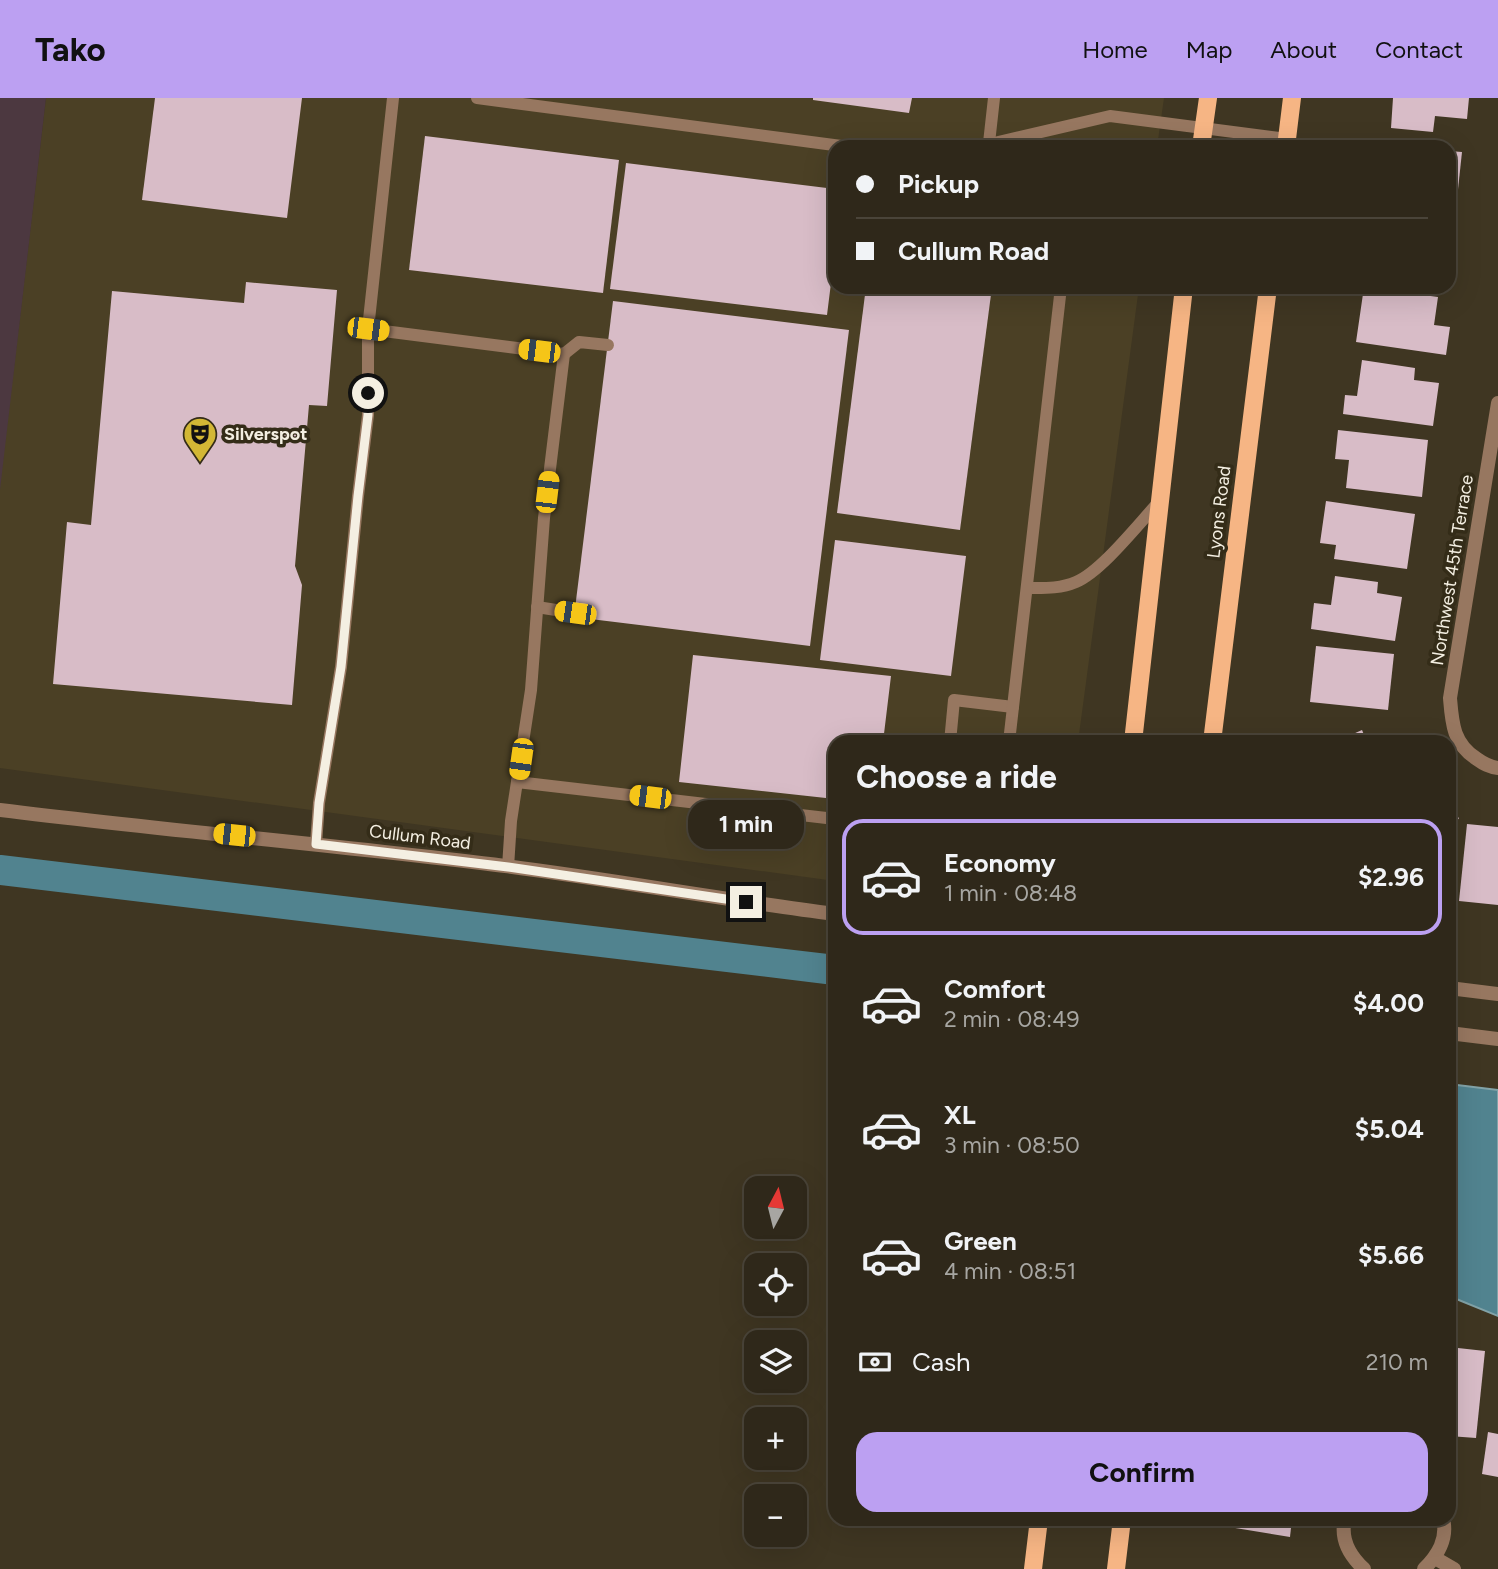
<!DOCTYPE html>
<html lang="en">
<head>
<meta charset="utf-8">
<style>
	body { margin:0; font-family:Figtree,sans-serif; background:#373023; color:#f1f3f6; height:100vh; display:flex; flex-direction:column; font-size:26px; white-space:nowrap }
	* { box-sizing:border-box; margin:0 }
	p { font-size:23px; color:#a7a6a2 }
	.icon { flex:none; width:38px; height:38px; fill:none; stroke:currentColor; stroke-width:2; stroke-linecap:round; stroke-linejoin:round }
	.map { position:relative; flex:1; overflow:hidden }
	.sheet { position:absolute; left:828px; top:637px; width:628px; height:791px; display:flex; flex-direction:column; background:#2f281a; border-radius:21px; box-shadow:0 7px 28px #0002,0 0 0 2px #4a4439 }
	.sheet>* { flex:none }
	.top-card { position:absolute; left:828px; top:42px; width:628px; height:154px; border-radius:21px; box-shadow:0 7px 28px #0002,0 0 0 2px #4a4439; display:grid; align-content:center; height:154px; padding:0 28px; background:#2f281a }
	.needle { width:46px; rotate:7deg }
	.buttons { position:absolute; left:744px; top:1078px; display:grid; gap:14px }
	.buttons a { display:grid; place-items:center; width:63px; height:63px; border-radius:14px; background:#2f281a; box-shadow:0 7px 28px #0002,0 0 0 2px #4a4439; font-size:35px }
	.end { position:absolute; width:32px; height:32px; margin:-16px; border:9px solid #f4efe2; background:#111; box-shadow:0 0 0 4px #111 }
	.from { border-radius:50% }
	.bubble { position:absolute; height:49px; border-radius:21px; background:#2f281a; box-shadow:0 7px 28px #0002,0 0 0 2px #4a4439; font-size:23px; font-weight:700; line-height:49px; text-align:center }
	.car { position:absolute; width:21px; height:42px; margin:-21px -10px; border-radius:9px; box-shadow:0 0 5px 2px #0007; background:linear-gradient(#f5c518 24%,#345 0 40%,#f5c518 0 76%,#345 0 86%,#f5c518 0) }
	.top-card b { display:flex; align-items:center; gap:24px; height:66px; font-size:26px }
	.top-card b+b { border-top:2px solid #4a4439 }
	.top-card i { width:18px; height:18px; background:#f1f3f6 }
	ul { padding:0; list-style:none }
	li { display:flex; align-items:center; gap:21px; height:116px; margin:0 14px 10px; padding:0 14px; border:4px solid transparent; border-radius:21px }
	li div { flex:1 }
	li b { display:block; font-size:26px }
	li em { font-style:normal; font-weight:700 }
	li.selected { border-color:#bca0f2 }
	li>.icon { width:63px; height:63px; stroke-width:1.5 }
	h2 { padding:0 28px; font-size:32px; line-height:84px }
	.pay { display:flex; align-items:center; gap:18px; height:77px; padding:0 28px; font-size:26px }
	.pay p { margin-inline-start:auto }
	.cta { display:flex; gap:14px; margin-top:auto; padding:14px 28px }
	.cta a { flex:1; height:80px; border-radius:21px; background:#bca0f2; color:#111; font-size:28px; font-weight:700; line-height:80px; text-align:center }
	header { display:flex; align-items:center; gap:42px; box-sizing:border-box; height:98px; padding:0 35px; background:#bca0f2; color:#111 }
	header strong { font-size:33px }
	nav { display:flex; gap:38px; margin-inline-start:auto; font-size:24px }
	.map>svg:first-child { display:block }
	.built { fill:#4b4025 }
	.education { fill:#4c3840 }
	.water { fill:#51838f; stroke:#82a3a8; stroke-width:2 }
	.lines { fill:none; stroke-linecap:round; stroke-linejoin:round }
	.canal { stroke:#51838f; stroke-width:30 }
	.building { fill:#d8bcc7 }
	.service { stroke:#977760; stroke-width:12 }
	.minor { stroke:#977760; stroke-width:14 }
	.tertiary { stroke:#977760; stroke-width:14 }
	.primary { stroke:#f6b584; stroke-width:18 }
	.route { stroke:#f4efe2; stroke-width:9 }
	.labels { text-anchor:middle; stroke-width:7; stroke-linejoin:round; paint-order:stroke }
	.poi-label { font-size:18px; font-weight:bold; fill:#f4efe2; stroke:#342c18; text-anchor:start }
	.street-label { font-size:18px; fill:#f4efe2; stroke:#342c18 }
</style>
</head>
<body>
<header>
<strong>Tako</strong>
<nav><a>Home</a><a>Map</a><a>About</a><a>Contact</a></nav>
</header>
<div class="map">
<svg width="1498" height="1471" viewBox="0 0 1498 1471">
	<rect width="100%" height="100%" fill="#3f3622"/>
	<!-- built -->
	<path class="built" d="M46,0H1164L1157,49H835V189H1139L1078,644H835V783L0,670V387Z"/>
	<!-- education -->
	<path class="education" d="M0,0H46L0,392Z"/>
	<!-- water -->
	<path class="water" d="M1449,986L1498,992V1218L1449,1198Z"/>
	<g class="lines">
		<!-- canal -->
		<path class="canal" d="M0,772L835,872"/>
	</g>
	<!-- building -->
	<g class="building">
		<path d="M155,0H302L287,120L142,102Z"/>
		<path d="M813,0H912L909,15L813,2Z"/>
		<path d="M1393,0H1469L1467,21L1435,18L1433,34L1391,30Z"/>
		<path d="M425,38L619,62L603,195L409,172Z"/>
		<path d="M1449,53L1462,54L1456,110L1449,109Z"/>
		<path d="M626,65L835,91V153L827,217L610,191Z"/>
		<path d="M1449,126H1454L1451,157H1449Z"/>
		<path d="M246,184L337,192L327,308L309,307L295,468L302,487L292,607L53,586L67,424L91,427L112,193L244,205Z"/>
		<path d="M866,189H992L960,432L837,415Z"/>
		<path d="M1364,189L1438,199L1434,227L1450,229L1446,257L1356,244Z"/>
		<path d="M613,203L849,232L810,548L574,519Z"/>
		<path d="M1362,262L1415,270L1414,282L1439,285L1433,328L1343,316L1345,297L1357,298Z"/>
		<path d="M1338,332L1428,342L1422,399L1346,390L1349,362L1335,361Z"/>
		<path d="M1326,403L1415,416L1407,471L1334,461L1336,447L1320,445Z"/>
		<path d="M835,442L966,458L951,578L820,562Z"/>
		<path d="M1335,478L1378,484L1377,495L1402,499L1395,543L1311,531L1314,505L1331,507Z"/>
		<path d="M1316,548L1394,556L1388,612L1310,604Z"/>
		<path d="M693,557L891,578L883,644H835V701L679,684Z"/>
		<path d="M1362,632L1367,644H1335Z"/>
		<path d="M1395,636L1398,644H1375Z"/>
		<path d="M1449,713L1459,720L1449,734Z"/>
		<path d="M1467,726L1498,729V807L1459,803Z"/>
		<path d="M1449,1249L1485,1253L1476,1340L1449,1338Z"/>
		<path d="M1488,1334L1498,1336V1379L1482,1376Z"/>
		<path d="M1224,1421H1292L1290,1439L1223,1428Z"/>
	</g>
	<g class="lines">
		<!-- service -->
		<g class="service">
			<path d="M393,0L368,231L564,256L544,420L531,592L511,723L508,769"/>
			<path d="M477,0L849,49"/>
			<path d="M977,49L1110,18L1287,41"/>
			<path d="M993,49L989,45L994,0"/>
			<path d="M564,256L579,244L608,247"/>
			<path d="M1027,490C1043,490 1060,491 1076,484C1102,473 1139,425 1160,403"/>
			<path d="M537,509L575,515"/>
			<path d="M950,644L954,602L1013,609"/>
			<path d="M1009,644L1061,189"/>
			<path d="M517,684L835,721"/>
			<path d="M316,746L319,705L341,569L358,398L368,317V231"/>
		</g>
		<!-- minor -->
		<g class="minor">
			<path d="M1498,305L1450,600C1452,625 1453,646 1477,661C1484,666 1489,669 1498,670"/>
			<path d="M1449,890L1498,896"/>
			<path d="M1449,935L1498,941"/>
			<path d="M1345,1421C1340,1441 1350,1458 1364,1471"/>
			<path d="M1435,1460L1454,1471"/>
			<path d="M1424,1471C1438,1457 1448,1441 1443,1421"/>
		</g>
		<!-- tertiary -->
		<path class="tertiary" d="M0,712C168,733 337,747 505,768C615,782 724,802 835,816"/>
		<!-- primary -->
		<g class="primary">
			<path d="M1201,49L1208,0"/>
			<path d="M1286,49L1292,0"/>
			<path d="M1133,644L1184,189"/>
			<path d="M1212,644L1268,189"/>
			<path d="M1033,1471L1039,1421"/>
			<path d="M1116,1471L1122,1421"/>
		</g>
	</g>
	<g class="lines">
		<!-- route -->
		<path class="route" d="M368,295V317L358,398L341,569L319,705L316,746L508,769L746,804"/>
	</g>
	<!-- icons -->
	<defs>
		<symbol id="theatre-pin" viewBox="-11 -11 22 30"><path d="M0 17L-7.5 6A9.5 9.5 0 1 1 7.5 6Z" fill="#d2b735" stroke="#342c18"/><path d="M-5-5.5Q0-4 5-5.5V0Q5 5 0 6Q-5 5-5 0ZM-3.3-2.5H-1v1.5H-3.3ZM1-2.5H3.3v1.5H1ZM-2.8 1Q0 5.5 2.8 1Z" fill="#111"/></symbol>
	</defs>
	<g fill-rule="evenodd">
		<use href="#theatre-pin" x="181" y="317" width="38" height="52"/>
	</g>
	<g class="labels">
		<!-- poi labels -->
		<g class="poi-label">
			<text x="224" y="342">Silverspot</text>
		</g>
		<!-- street labels -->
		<g class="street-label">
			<text transform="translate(1219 414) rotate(-83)" y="6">Lyons Road</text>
			<text transform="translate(1452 472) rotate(-81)" y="6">Northwest 45th Terrace</text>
			<text transform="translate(420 739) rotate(7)" y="6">Cullum Road</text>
		</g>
	</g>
</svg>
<div class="buttons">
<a><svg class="needle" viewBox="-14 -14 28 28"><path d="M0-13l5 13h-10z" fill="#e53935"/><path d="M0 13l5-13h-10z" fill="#a7a6a2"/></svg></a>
<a><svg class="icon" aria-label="locate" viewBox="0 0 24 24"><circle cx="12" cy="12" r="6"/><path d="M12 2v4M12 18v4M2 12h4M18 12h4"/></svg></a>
<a><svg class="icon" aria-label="layers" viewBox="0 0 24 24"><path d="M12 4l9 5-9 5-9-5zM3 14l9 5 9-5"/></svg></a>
<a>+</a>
<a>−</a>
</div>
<i class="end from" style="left:368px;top:295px"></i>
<i class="end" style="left:746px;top:804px"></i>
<div class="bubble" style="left:688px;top:702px;width:116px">1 min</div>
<i class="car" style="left:368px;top:231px;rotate:97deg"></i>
<i class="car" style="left:539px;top:253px;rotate:277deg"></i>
<i class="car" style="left:547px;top:394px;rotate:7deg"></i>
<i class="car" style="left:575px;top:515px;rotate:278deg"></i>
<i class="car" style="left:521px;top:661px;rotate:188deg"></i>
<i class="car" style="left:650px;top:699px;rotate:277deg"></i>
<i class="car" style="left:234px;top:737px;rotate:276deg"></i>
<div class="top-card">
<b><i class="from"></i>Pickup</b>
<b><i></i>Cullum Road</b>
</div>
<section class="sheet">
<h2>Choose a ride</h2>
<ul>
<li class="selected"><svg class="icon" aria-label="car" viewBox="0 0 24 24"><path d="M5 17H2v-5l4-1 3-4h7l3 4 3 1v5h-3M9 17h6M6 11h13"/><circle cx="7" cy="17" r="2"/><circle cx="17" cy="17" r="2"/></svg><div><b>Economy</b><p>1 min · 08:48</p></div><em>$2.96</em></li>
<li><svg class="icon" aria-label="car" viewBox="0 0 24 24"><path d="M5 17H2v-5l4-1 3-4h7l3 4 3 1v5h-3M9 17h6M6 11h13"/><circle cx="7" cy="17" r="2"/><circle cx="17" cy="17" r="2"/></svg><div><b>Comfort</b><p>2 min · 08:49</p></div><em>$4.00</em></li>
<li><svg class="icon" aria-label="car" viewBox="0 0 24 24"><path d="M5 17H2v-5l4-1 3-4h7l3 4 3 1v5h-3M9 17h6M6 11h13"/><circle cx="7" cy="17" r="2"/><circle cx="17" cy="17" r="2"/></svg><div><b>XL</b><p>3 min · 08:50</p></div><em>$5.04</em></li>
<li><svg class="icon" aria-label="car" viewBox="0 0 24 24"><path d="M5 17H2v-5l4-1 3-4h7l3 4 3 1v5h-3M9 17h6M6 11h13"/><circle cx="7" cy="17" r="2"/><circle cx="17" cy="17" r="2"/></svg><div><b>Green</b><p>4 min · 08:51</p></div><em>$5.66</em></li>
</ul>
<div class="pay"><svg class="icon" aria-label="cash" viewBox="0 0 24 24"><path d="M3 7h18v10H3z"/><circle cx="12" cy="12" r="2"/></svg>Cash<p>210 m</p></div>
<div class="cta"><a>Confirm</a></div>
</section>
</div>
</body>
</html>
